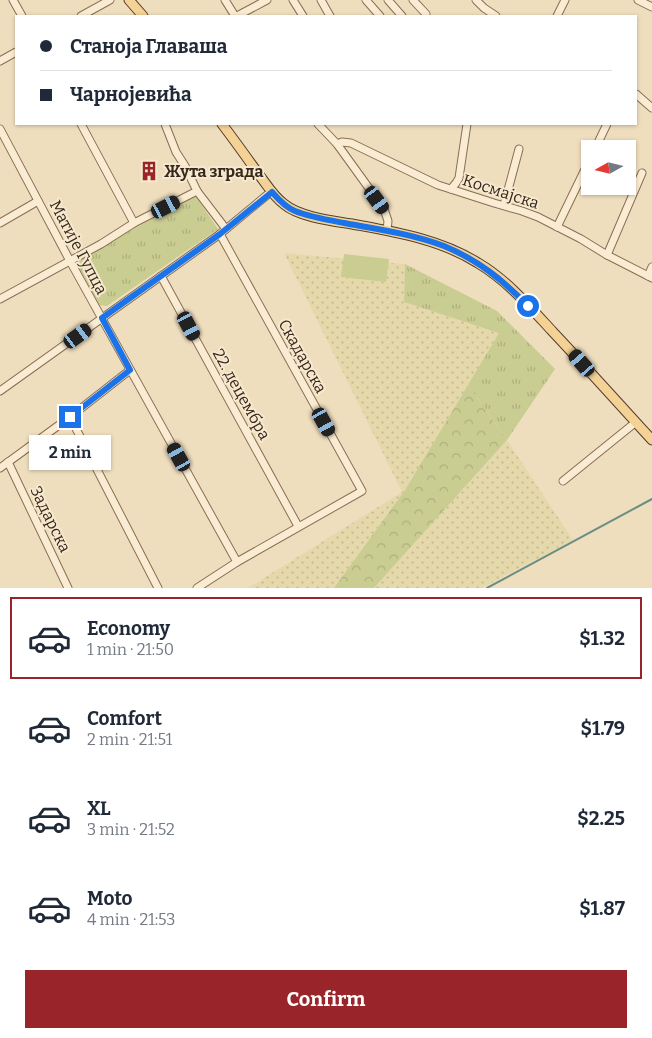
<!DOCTYPE html>
<html lang="en">
<head>
<meta charset="utf-8">
<style>
	body { margin:0; font-family:Bitter,serif; background:#f6f6f7; color:#1f2937; height:100vh; display:flex; flex-direction:column; font-size:19px; white-space:nowrap }
	* { box-sizing:border-box; margin:0 }
	p { font-size:16px; color:#747a83 }
	.icon { flex:none; width:28px; height:28px; fill:none; stroke:currentColor; stroke-width:2; stroke-linecap:round; stroke-linejoin:round }
	.map { position:relative; height:588px; overflow:hidden }
	.drawer { display:flex; flex-direction:column; background:#fff; flex:1 }
	.drawer>* { flex:none }
	.banner { position:absolute; left:15px; top:15px; width:622px; height:110px; border-radius:0px; box-shadow:0 1px 4px #0004; display:grid; align-content:center; height:110px; padding:0 25px; background:#fff }
	.needle { width:32px; rotate:262deg }
	.tools { position:absolute; left:581px; top:140px; display:grid; gap:10px }
	.tools a { display:grid; place-items:center; width:55px; height:55px; border-radius:0px; background:#fff; box-shadow:0 1px 4px #0004; font-size:25px }
	.end { position:absolute; width:22px; height:22px; margin:-11px; border:6px solid #1a73e8; background:#fff; box-shadow:0 0 0 2px #fff }
	.from { border-radius:50% }
	.bubble { position:absolute; height:35px; border-radius:0px; background:#fff; box-shadow:0 1px 4px #0004; font-size:16px; font-weight:700; line-height:35px; text-align:center }
	.car { position:absolute; width:15px; height:30px; margin:-15px -8px; border-radius:6px; box-shadow:0 0 4px 1px #0007; background:linear-gradient(#222 24%,#8ab4d8 0 40%,#222 0 76%,#8ab4d8 0 86%,#222 0) }
	.banner b { display:flex; align-items:center; gap:18px; height:48px; font-size:19px }
	.banner b+b { border-top:1px solid #e0e1e3 }
	.banner i { width:12px; height:12px; background:#1f2937 }
	ul { padding:9px 0 0; list-style:none }
	li { display:flex; align-items:center; gap:15px; height:82px; margin:0 10px 8px; padding:0 15px; border:2px solid transparent; border-radius:0px }
	li div { flex:1 }
	li b { display:block; font-size:19px }
	li em { font-style:normal; font-weight:700 }
	li.on { border-color:#99252b }
	li>.icon { width:45px; height:45px; stroke-width:1.5 }
	.button { display:flex; gap:10px; margin-top:auto; padding:10px 25px }
	.button a { flex:1; height:58px; border-radius:0px; background:#99252b; color:#fff; font-size:20px; font-weight:700; line-height:58px; text-align:center }
	.map>svg:first-child { display:block }
	.farmland { fill:url(#farmland-dots) }
	.grass { fill:url(#grass-tufts) }
	.forest { fill:url(#forest-crowns) }
	.pitch { fill:#c9cd92 }
	.lines { fill:none; stroke-linecap:round; stroke-linejoin:round }
	.stream { stroke:#698e83; stroke-width:2 }
	.minor-casing { stroke:#886e56; stroke-width:9 }
	.major-casing { stroke:#553d2b; stroke-width:11 }
	.minor { stroke:#faecd2; stroke-width:7 }
	.major { stroke:#f4d194; stroke-width:9 }
	.route { stroke:#1a73e8; stroke-width:6 }
	.labels { text-anchor:middle; stroke-width:4; stroke-linejoin:round; paint-order:stroke }
	.poi-label { font-size:16px; font-weight:bold; fill:#37271c; stroke:#f6e9ce; text-anchor:start }
	.street-label { font-size:16px; fill:#37271c; stroke:#f6e9ce }
</style>
</head>
<body>
<div class="map">
<svg width="652" height="588" viewBox="0 0 652 588">
	<defs>
		<pattern id="farmland-dots" width="8" height="8" patternUnits="userSpaceOnUse" patternTransform="scale(1.25)"><rect width="8" height="8" fill="#e5d9ab"/><path d="M2 2h.1M6 6h.1" fill="none" stroke="#c5ba93" stroke-width="1.8" stroke-linecap="round"/></pattern>
		<pattern id="grass-tufts" width="24" height="20" patternUnits="userSpaceOnUse" patternTransform="scale(1.25)"><rect width="24" height="20" fill="#c9cd92"/><path d="M3 7l-1-3M5 7V3M7 7l1-3M15 17l-1-3M17 17v-4M19 17l1-3" fill="none" stroke="#adb07d"/></pattern>
		<pattern id="forest-crowns" width="20" height="18" patternUnits="userSpaceOnUse" patternTransform="scale(1.25)"><rect width="20" height="18" fill="#c9cd92"/><path d="M2 6a3 3 0 1 1 6 0M12 15a3 3 0 1 1 6 0" fill="none" stroke="#adb07d"/></pattern>
	</defs>
	<rect width="100%" height="100%" fill="#efdebe"/>
	<!-- farmland -->
	<g class="farmland">
		<path d="M284,253L405,264L404,302L500,333L405,490L334,588H248L402,492Z"/>
		<path d="M507,440L573,540L482,588H374Z"/>
	</g>
	<!-- grass -->
	<g class="grass">
		<path d="M195,195L218,229L107,306L99,305L75,261Z"/>
		<path d="M405,264L497,311L555,369L507,440L468,385L499,333L404,302Z"/>
	</g>
	<!-- forest -->
	<path class="forest" d="M468,385L507,440L374,588H334L405,490Z"/>
	<!-- pitch -->
	<path class="pitch" d="M344,254L389,259L386,282L341,277Z"/>
	<g class="lines">
		<!-- stream -->
		<path class="stream" d="M487,588L652,499"/>
		<defs>
			<g id="minor">
				<path d="M13,0L22,16"/>
				<path d="M225,0L235,16"/>
				<path d="M293,0L303,16"/>
				<path d="M321,0L330,16"/>
				<path d="M366,0L380,16"/>
				<path d="M388,0L402,16"/>
				<path d="M413,0L426,14"/>
				<path d="M476,0L484,8L496,16"/>
				<path d="M638,0L652,7"/>
				<path d="M81,16L110,0"/>
				<path d="M237,16L267,0"/>
				<path d="M557,16L565,0"/>
				<path d="M0,61L16,52"/>
				<path d="M636,94L652,108"/>
				<path d="M81,124L134,223"/>
				<path d="M318,124L337,144L384,209L388,221L387,231"/>
				<path d="M0,129L70,261L237,562"/>
				<path d="M337,144L342,142L351,143L438,185L494,203L522,211L538,217L581,239L607,255L652,278"/>
				<path d="M595,149L607,124"/>
				<path d="M451,189L456,183L459,178L467,124"/>
				<path d="M197,191L226,229"/>
				<path d="M504,205L519,149"/>
				<path d="M0,223L38,201"/>
				<path d="M557,227L590,159"/>
				<path d="M607,255L642,173"/>
				<path d="M161,276L298,526"/>
				<path d="M648,276L652,267"/>
				<path d="M0,299L101,244L134,223L197,191L185,166L176,152L165,124"/>
				<path d="M0,391L220,234L272,191"/>
				<path d="M70,417L158,588"/>
				<path d="M8,462L68,588"/>
				<path d="M0,468L70,417L130,370"/>
				<path d="M563,481L636,422"/>
				<path d="M197,588L237,562L362,491L220,234"/>
			</g>
			<g id="major">
				<path d="M129,0L143,16"/>
				<path d="M222,124C235,141 247,158 260,176C267,185 274,197 284,204C299,217 333,221 352,224C395,232 440,239 478,263C507,280 530,307 553,332C586,367 619,404 652,440"/>
			</g>
		</defs>
		<!-- minor casing -->
		<use href="#minor" class="minor-casing"/>
		<!-- major casing -->
		<use href="#major" class="major-casing"/>
		<!-- minor -->
		<use href="#minor" class="minor"/>
		<!-- major -->
		<use href="#major" class="major"/>
	</g>
	<g class="lines">
		<!-- route -->
		<path class="route" d="M70,417L130,370L102,318L220,234L272,192C278,199 285,207 295,211C310,217 328,220 344,223C377,229 412,234 444,246C478,260 503,280 528,306"/>
	</g>
	<!-- icons -->
	<defs>
		<symbol id="building-bare" viewBox="-9 -9 18 18"><path d="M-4-6H4V6H1V3H-1V6H-4ZM-2.5-4.3h1.7v1.8h-1.7ZM.8-4.3h1.7v1.8H.8ZM-2.5-1h1.7V.8h-1.7ZM.8-1h1.7V.8H.8Z" fill="#99252b" stroke="#f6e9ce" stroke-width="2.5" paint-order="stroke"/></symbol>
	</defs>
	<g fill-rule="evenodd">
		<use href="#building-bare" x="135" y="157" width="28" height="28"/>
	</g>
	<g class="labels">
		<!-- poi labels -->
		<g class="poi-label">
			<text x="164" y="177">Жута зграда</text>
		</g>
		<!-- street labels -->
		<g class="street-label">
			<text transform="translate(501 191) rotate(18)" y="6">Космајска</text>
			<text transform="translate(79 247) rotate(62)" y="6">Матије Гупца</text>
			<text transform="translate(303 356) rotate(61)" y="6">Скадарска</text>
			<text transform="translate(242 394) rotate(61)" y="6">22. децембра</text>
			<text transform="translate(51 519) rotate(64)" y="6">Задарска</text>
		</g>
	</g>
</svg>
<div class="tools">
<a><svg class="needle" viewBox="-14 -14 28 28"><path d="M0-13l5 13h-10z" fill="#e53935"/><path d="M0 13l5-13h-10z" fill="#747a83"/></svg></a>
</div>
<i class="end from" style="left:528px;top:306px"></i>
<i class="end" style="left:70px;top:417px"></i>
<div class="bubble" style="left:29px;top:435px;width:82px">2 min</div>
<i class="car" style="left:377px;top:200px;rotate:144deg"></i>
<i class="car" style="left:166px;top:207px;rotate:63deg"></i>
<i class="car" style="left:189px;top:326px;rotate:152deg"></i>
<i class="car" style="left:78px;top:336px;rotate:54deg"></i>
<i class="car" style="left:582px;top:363px;rotate:319deg"></i>
<i class="car" style="left:324px;top:422px;rotate:151deg"></i>
<i class="car" style="left:179px;top:457px;rotate:331deg"></i>
<div class="banner">
<b><i class="from"></i>Станоја Главаша</b>
<b><i></i>Чарнојевића</b>
</div>
</div>
<section class="drawer">
<ul>
<li class="on"><svg class="icon" aria-label="car" viewBox="0 0 24 24"><path d="M5 17H2v-5l4-1 3-4h7l3 4 3 1v5h-3M9 17h6M6 11h13"/><circle cx="7" cy="17" r="2"/><circle cx="17" cy="17" r="2"/></svg><div><b>Economy</b><p>1 min · 21:50</p></div><em>$1.32</em></li>
<li><svg class="icon" aria-label="car" viewBox="0 0 24 24"><path d="M5 17H2v-5l4-1 3-4h7l3 4 3 1v5h-3M9 17h6M6 11h13"/><circle cx="7" cy="17" r="2"/><circle cx="17" cy="17" r="2"/></svg><div><b>Comfort</b><p>2 min · 21:51</p></div><em>$1.79</em></li>
<li><svg class="icon" aria-label="car" viewBox="0 0 24 24"><path d="M5 17H2v-5l4-1 3-4h7l3 4 3 1v5h-3M9 17h6M6 11h13"/><circle cx="7" cy="17" r="2"/><circle cx="17" cy="17" r="2"/></svg><div><b>XL</b><p>3 min · 21:52</p></div><em>$2.25</em></li>
<li><svg class="icon" aria-label="car" viewBox="0 0 24 24"><path d="M5 17H2v-5l4-1 3-4h7l3 4 3 1v5h-3M9 17h6M6 11h13"/><circle cx="7" cy="17" r="2"/><circle cx="17" cy="17" r="2"/></svg><div><b>Moto</b><p>4 min · 21:53</p></div><em>$1.87</em></li>
</ul>
<div class="button"><a>Confirm</a></div>
</section>
</body>
</html>
